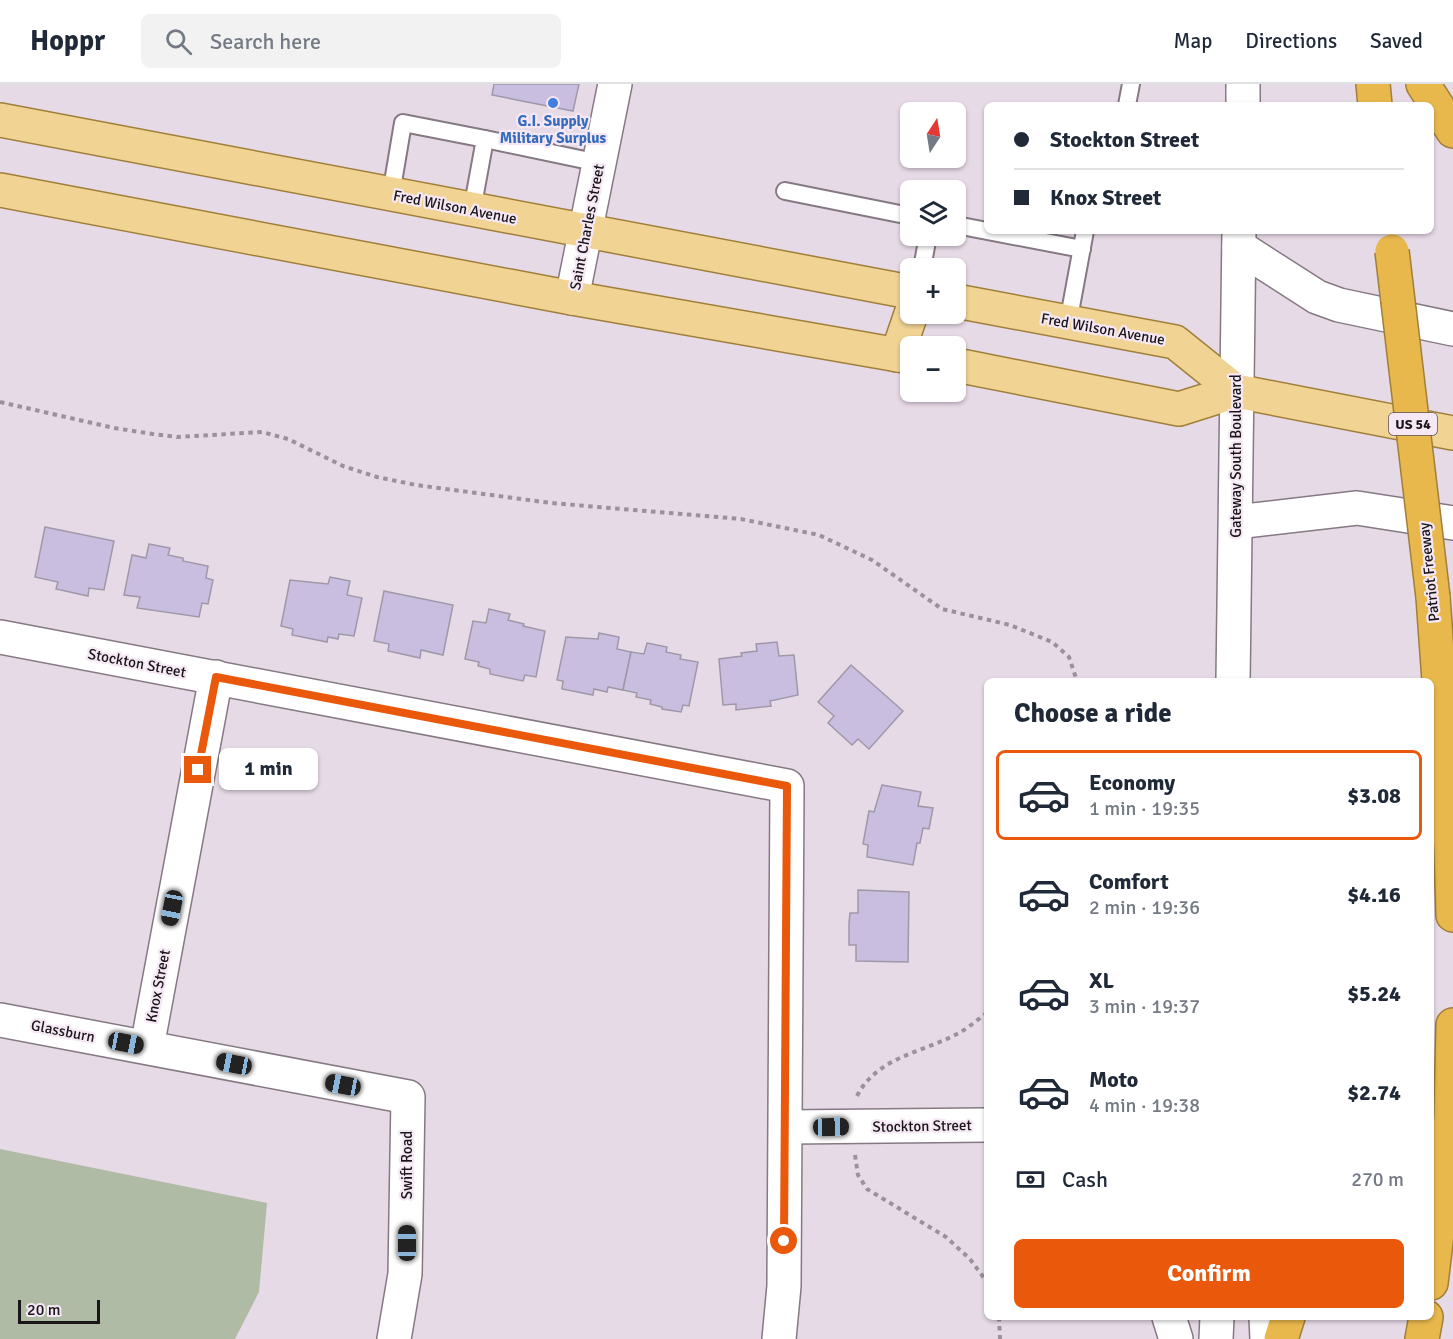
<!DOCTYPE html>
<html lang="en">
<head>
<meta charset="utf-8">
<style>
	body { margin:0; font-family:Signika,sans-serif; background:#f2f2f3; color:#1f2937; height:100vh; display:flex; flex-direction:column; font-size:22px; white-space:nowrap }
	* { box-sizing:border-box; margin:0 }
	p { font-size:20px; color:#747a83 }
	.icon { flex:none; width:33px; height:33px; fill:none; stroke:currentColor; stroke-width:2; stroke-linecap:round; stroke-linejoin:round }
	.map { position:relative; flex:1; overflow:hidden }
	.panel { position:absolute; left:984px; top:594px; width:450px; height:642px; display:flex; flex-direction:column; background:#fff; border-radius:9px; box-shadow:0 2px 4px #0004 }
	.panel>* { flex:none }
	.guide { position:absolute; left:984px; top:18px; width:450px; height:132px; border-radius:9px; box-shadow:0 2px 4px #0004; display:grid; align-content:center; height:132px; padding:0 30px; background:#fff }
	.needle { width:39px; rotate:12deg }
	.fabs { position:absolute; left:900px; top:18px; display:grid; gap:12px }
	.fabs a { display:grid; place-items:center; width:66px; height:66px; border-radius:9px; background:#fff; box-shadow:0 2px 4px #0004; font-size:30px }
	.scale { position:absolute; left:18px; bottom:15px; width:82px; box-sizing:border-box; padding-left:6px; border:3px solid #191519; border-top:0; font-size:16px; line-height:21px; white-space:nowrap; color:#191519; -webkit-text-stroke:4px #f5e8f4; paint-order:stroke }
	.end { position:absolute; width:27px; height:27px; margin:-14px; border:8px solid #ea580c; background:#fff; box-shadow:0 0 0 3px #fff }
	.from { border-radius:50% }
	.bubble { position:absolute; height:42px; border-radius:9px; background:#fff; box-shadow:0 2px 4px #0004; font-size:20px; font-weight:700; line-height:42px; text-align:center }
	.car { position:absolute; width:18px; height:36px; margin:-18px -9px; border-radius:8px; box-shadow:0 0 4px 2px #0007; background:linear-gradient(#222 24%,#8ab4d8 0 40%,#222 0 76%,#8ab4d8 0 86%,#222 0) }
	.guide b { display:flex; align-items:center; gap:21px; height:57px; font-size:22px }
	.guide b+b { border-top:2px solid #e0e1e3 }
	.guide i { width:15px; height:15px; background:#1f2937 }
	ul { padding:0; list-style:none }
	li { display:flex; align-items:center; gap:18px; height:90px; margin:0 12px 9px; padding:0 18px; border:3px solid transparent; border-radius:9px }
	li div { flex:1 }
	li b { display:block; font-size:22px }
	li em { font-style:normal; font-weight:700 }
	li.active { border-color:#ea580c }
	li>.icon { width:54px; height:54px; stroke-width:1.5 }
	h2 { padding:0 30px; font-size:27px; line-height:72px }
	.pay { display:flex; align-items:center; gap:15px; height:66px; padding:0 30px; font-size:22px }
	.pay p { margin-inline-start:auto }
	.cta { display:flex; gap:12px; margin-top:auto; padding:12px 30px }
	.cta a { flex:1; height:69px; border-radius:9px; background:#ea580c; color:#fff; font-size:24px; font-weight:700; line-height:69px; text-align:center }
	header { display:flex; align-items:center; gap:36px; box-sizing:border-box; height:84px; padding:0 30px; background:#fff; border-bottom:2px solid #e0e1e3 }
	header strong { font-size:28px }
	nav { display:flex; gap:33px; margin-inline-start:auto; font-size:21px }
	.search { width:420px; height:54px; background:#f2f2f3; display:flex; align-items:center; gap:15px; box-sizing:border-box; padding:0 21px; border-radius:9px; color:#747a83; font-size:22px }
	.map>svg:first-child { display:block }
	.green { fill:#b0bba5 }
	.building { fill:#c9bde0; stroke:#9e99a8; stroke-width:1.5 }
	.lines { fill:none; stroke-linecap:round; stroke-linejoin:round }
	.lane-casing { stroke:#857984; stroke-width:20 }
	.street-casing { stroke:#857984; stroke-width:36 }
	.secondary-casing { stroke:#857984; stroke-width:36 }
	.primary-casing { stroke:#a07f3a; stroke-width:36 }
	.highway-casing { stroke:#a07f3a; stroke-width:36 }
	.path { stroke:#9b919b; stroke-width:4; stroke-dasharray:4.5 4.5; stroke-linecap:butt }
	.lane { stroke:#fff; stroke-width:16 }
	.street { stroke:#fff; stroke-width:33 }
	.secondary { stroke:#fff; stroke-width:33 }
	.primary { stroke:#f1d494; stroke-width:33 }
	.highway { stroke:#e8b84c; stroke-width:33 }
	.highway-bridge-casing { stroke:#a07f3a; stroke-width:36; stroke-linecap:butt }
	.highway-bridge { stroke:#e8b84c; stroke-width:33 }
	.route { stroke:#ea580c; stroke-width:8 }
	.shop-dot { fill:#3f7fe0; stroke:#f5e8f4; stroke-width:2 }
	.labels { text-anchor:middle; stroke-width:4.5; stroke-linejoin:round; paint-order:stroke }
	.shield { fill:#f5e8f4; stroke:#5b545b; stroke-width:1.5 }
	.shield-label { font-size:14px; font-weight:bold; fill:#191519 }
	.shop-label { font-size:15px; font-weight:bold; fill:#366cbe; stroke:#f5e8f4 }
	.street-label { font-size:15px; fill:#191519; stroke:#f5e8f4 }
</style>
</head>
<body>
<header>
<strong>Hoppr</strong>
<div class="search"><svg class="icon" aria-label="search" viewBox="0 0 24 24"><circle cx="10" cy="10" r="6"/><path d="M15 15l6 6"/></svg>Search here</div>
<nav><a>Map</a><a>Directions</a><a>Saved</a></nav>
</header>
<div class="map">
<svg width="1453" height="1255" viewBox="0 0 1453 1255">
	<rect width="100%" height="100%" fill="#e7dae7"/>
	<!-- green -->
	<path class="green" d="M0,1065L267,1119L259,1208L235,1255H0Z"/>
	<!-- building -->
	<g class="building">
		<path d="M494,0H579L573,27L492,11Z"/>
		<path d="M45,443L114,457L104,506L89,504L88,512L56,505L58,498L35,493Z"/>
		<path d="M149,460L170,464L168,471L183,474V477L208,482L206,494L213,496L208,520L202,519L199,533L137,524L140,513L124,511L132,471L146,474Z"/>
		<path d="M330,493L350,497L347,511L362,514L354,552L339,550L338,555L328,553L327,558L292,551L293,545L281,542L290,496L328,500Z"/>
		<path d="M384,507L453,521L443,571L421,566L420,574L388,567L389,560L374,557Z"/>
		<path d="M489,525L510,530L508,536L524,540L523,542L545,547L536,593L525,591L523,597L490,590V585L478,582L479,578L465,575L473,537L486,539Z"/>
		<path d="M599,549L619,553L617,565L631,568L623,606L608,603L607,608L594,605L593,611L562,605L563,597L557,596L566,553L598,555Z"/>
		<path d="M777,558L779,572L794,571L798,611L770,617L771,622L736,626V620L723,621L719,575L742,572L741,569L757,567L756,560Z"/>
		<path d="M647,559L667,563L666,568L681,571L680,575L698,578L689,622L683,621L681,628L662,625V623L650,620L651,616L636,613L637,609L623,606L631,568L644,570Z"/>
		<path d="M851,581L903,627L869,665L858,655L852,661L828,639L834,632L818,618Z"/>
		<path d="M882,701L921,708L918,722L933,724L929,745L923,744L920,759H917L913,781L867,773L868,761L863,760L869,727L874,728Z"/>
		<path d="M858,806L909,808L908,878L856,877V861H849V839L850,829H858Z"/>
	</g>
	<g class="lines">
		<defs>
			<g id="lane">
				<path d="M1127,21L1131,0"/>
				<path d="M785,107L910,132"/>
				<path d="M391,110L403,39L485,55"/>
				<path d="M472,126L485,55L599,79"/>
				<path d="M956,141L1082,165"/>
				<path d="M922,184L928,152"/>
				<path d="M1068,239L1085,147"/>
			</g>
			<g id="street">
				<path d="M572,214L615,0"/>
				<path d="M0,553L787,702L784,1202L779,1255"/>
				<path d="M0,936L408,1013L405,1190L394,1255"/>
				<path d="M147,963L216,593"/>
				<path d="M786,1043L987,1041"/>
				<path d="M1169,1233L1176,1255"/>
			</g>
			<g id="secondary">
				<path d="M1243,21V0"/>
				<path d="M1239,163L1317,213L1339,221L1453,245"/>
				<path d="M1236,438L1357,424L1453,439"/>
				<path d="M1233,597L1239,147"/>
				<path d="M1266,1233L1267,1255"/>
				<path d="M1216,1255L1217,1233"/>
			</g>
			<g id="primary">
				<path d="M0,36L910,208"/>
				<path d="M0,106L572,214L910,273"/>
				<path d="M956,217L1175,258L1236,307L1453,349"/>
				<path d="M897,271L911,230"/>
				<path d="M956,281L1179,325L1236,307"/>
			</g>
			<g id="highway">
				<path d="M1373,0L1375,21"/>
				<path d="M1423,0L1453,47"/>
				<path d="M1433,513L1451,764L1453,831"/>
				<path d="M1431,1199L1451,1034L1453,941"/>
				<path d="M1281,1255L1288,1233"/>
				<path d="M1422,1255L1426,1233"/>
			</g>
		</defs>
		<!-- lane casing -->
		<use href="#lane" class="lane-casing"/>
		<!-- street casing -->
		<use href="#street" class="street-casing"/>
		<!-- secondary casing -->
		<use href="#secondary" class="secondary-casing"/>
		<!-- primary casing -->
		<use href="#primary" class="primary-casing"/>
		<!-- highway casing -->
		<use href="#highway" class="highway-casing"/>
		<!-- path -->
		<g class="path">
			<path d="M0,318L114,344L153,350L177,353L262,348L288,355L343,382L377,393L416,401L551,419L741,435L819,451L872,476L942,525L1010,541L1052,558L1069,573L1077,597"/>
			<path d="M857,1012C877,973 921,969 957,950C967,945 977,936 987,929"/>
			<path d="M855,1071L858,1091L867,1105L946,1153L970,1175L987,1198"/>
			<path d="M999,1233L1000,1255"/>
		</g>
		<!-- lane -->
		<use href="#lane" class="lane"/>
		<!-- street -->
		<use href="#street" class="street"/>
		<!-- secondary -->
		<use href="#secondary" class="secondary"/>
		<!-- primary -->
		<use href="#primary" class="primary"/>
		<!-- highway -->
		<use href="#highway" class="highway"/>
		<defs>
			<path id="highway-bridge" d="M1392,167L1433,513"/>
		</defs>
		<!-- highway-bridge casing -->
		<use href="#highway-bridge" class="highway-bridge-casing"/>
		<!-- highway-bridge -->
		<use href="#highway-bridge" class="highway-bridge"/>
	</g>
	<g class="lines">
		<!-- route -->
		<path class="route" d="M198,686L216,593L787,702L784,1157"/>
	</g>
	<!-- markers -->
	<circle class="shop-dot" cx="553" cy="19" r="6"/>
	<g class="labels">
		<!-- shield labels -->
		<rect class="shield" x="1389" y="329" width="48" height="22" rx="4.5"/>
		<g class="shield-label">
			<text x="1413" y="345">US 54</text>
		</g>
		<!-- shop labels -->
		<g class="shop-label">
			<text x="553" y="42">G.I. Supply<tspan x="553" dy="17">Military Surplus</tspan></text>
		</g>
		<!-- street labels -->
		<g class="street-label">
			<text transform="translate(455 123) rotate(11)" y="5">Fred Wilson Avenue</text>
			<text transform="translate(587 143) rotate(-79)" y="5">Saint Charles Street</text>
			<text transform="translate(1103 245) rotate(10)" y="5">Fred Wilson Avenue</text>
			<text transform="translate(1236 372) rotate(-90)" y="5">Gateway South Boulevard</text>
			<text transform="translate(1429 488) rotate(-96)" y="5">Patriot Freeway</text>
			<text transform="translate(137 579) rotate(11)" y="5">Stockton Street</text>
			<text transform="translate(158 902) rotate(-79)" y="5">Knox Street</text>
			<text transform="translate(63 947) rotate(11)" y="5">Glassburn</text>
			<text transform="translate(922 1042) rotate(-1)" y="5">Stockton Street</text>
			<text transform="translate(407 1081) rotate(-90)" y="5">Swift Road</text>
		</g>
	</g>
</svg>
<div class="fabs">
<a><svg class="needle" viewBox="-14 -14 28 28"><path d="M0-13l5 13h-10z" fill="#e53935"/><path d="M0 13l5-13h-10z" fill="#747a83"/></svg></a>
<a><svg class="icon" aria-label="layers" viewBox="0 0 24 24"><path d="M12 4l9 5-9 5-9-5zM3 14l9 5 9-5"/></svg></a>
<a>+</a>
<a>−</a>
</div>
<div class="scale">20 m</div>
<i class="end from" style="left:784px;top:1157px"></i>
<i class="end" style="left:198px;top:686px"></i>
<div class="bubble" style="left:219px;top:664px;width:99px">1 min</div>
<i class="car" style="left:172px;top:824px;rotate:191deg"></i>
<i class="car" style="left:126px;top:959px;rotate:101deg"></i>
<i class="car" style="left:234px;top:980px;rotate:281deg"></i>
<i class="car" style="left:343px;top:1001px;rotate:281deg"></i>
<i class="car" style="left:831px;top:1043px;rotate:89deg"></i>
<i class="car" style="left:407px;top:1159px;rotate:0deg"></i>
<div class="guide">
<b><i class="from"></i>Stockton Street</b>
<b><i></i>Knox Street</b>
</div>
<section class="panel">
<h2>Choose a ride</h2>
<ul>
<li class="active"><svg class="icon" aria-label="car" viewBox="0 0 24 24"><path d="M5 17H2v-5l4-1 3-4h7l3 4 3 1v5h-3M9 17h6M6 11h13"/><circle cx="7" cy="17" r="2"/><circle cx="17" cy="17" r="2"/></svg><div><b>Economy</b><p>1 min · 19:35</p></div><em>$3.08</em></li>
<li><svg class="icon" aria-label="car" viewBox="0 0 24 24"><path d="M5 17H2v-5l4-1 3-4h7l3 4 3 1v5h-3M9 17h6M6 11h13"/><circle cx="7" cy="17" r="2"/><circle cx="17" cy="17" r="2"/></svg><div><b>Comfort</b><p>2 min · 19:36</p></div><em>$4.16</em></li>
<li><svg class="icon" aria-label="car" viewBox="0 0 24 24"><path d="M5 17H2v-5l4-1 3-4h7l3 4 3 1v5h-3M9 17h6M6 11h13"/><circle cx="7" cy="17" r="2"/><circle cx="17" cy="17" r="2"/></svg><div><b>XL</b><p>3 min · 19:37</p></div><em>$5.24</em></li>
<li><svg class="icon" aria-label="car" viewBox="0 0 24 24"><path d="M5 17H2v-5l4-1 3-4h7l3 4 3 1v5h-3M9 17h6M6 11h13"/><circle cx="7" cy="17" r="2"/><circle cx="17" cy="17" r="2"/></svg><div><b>Moto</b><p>4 min · 19:38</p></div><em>$2.74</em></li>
</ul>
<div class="pay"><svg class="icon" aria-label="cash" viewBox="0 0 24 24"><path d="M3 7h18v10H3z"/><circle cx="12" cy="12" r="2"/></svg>Cash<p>270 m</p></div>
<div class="cta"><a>Confirm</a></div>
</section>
</div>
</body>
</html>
